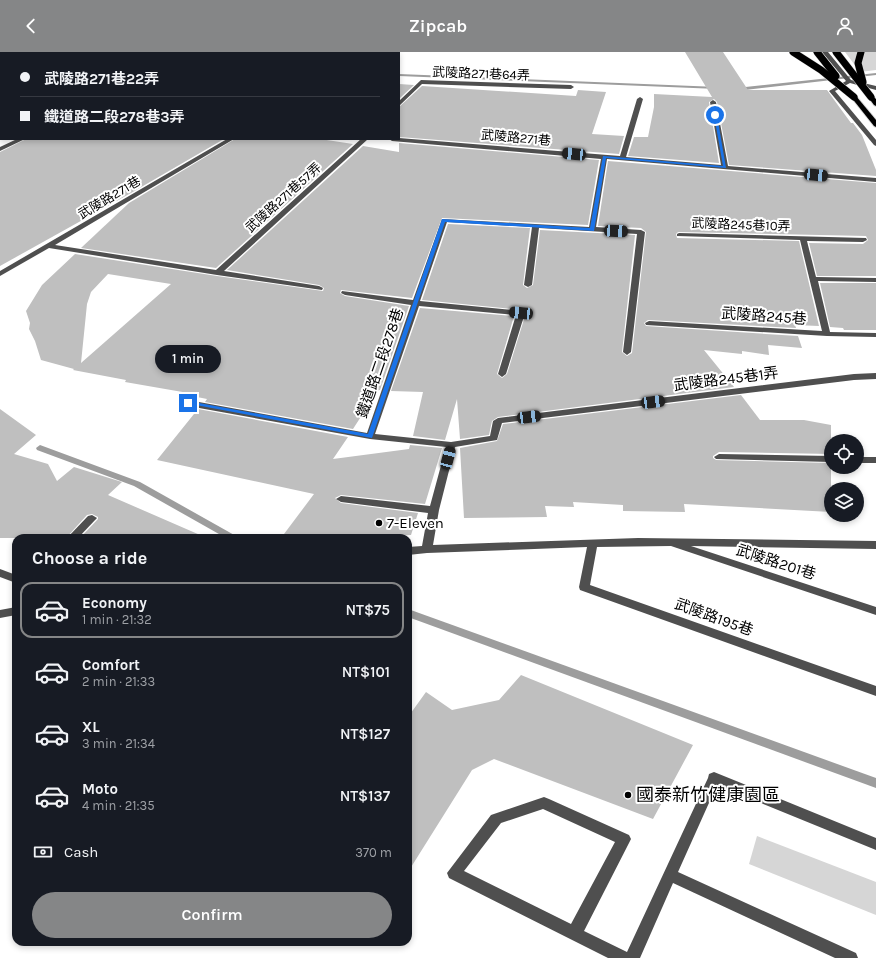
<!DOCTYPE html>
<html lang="en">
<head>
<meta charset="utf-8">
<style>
	body { margin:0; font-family:Karla,"Noto Sans TC",sans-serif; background:#242831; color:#f1f3f6; height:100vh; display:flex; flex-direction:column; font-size:15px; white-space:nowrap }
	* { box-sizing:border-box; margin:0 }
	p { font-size:13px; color:#9ea1a6 }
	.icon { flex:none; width:22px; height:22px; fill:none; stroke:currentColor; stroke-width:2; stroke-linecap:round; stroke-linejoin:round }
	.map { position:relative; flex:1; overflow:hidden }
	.details { position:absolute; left:12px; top:482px; width:400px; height:412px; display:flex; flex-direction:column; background:#171b24; border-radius:12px; box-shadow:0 2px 6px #0003 }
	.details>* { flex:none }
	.banner { position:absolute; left:0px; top:0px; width:400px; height:88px; box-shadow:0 2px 6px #0003; display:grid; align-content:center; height:88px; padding:0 20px; background:#171b24 }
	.tools { position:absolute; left:824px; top:382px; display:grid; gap:8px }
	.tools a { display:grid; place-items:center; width:40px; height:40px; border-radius:50%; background:#171b24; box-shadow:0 2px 6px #0003; font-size:20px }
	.end { position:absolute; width:18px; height:18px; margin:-9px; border:5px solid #1a73e8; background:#fff; box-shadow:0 0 0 2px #fff }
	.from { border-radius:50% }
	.bubble { position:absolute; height:28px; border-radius:14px; background:#171b24; box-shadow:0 2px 6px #0003; font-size:13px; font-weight:600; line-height:28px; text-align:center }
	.car { position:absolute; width:12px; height:24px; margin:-12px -6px; border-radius:5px; box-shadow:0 0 3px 1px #0007; background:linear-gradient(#222 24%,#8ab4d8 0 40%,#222 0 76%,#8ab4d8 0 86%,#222 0) }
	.banner b { display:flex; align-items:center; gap:14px; height:38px; font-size:15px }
	.banner b+b { border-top:1px solid #363941 }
	.banner i { width:10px; height:10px; background:#f1f3f6 }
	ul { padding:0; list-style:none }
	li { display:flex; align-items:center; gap:12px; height:56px; margin:0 8px 6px; padding:0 12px; border:2px solid transparent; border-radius:12px }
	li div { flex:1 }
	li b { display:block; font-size:15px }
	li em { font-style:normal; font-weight:600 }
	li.on { border-color:#858687 }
	li>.icon { width:36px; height:36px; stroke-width:1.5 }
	h2 { padding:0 20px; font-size:18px; line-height:48px }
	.pay { display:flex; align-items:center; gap:10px; height:44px; padding:0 20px; font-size:15px }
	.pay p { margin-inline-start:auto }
	.cta { display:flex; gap:8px; margin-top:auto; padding:8px 20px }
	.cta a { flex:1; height:46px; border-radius:24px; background:#858687; color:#fff; font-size:16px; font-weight:600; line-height:46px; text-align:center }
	header { display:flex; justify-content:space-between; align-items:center; height:52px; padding:0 20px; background:#858687; color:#fff; font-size:18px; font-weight:600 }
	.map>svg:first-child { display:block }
	.green { fill:#d6d6d6 }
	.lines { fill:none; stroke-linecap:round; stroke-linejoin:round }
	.stream { fill:#9d9d9d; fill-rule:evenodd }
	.building { fill:#bfbfbf; fill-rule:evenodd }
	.highway-casing { stroke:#dbdbdb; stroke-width:2 }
	.minor { fill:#4f4f4f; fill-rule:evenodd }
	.highway { fill:#000; fill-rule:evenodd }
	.highway-bridge-casing { stroke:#dbdbdb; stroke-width:8; stroke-linecap:butt }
	.highway-bridge { stroke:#000; stroke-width:7 }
	.route { fill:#1a73e8 }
	.poi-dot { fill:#000; stroke:#fff; stroke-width:1.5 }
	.labels { text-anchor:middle; stroke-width:4; stroke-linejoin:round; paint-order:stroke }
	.far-street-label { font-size:13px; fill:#000; stroke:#fff }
	.street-label { font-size:15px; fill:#000; stroke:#fff }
	.poi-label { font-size:15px; fill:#000; stroke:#fff; text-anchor:start }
	.near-poi-label { font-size:18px; fill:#000; stroke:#fff; text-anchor:start }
</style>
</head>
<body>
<header><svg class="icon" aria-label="back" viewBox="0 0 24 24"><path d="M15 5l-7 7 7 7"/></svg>Zipcab<svg class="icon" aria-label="person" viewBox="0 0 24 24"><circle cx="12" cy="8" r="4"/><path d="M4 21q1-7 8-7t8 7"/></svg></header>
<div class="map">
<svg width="876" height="906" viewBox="0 0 876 906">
	<rect width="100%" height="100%" fill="#fff"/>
	<!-- green -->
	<g class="green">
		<path d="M845,0H876V18L860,20Z"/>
		<path d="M757,784L876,830V863L749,812Z"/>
	</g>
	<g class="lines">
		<!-- stream -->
		<g class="stream">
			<path d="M876,21V23L745,38H736L734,37L736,36Z"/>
			<path d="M399,22L718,35L720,36L718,37L399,24Z"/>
			<path d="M40,393L140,430L236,484L238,486H226L134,434L37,398L36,396Z"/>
			<path d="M408,557L876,726V736L408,565Z"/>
		</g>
	</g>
	<!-- building -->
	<g class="building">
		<path d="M685,0H723L748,38H827L840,56L851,71H853L862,83L876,118V124L729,113L717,50L714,47L709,50L719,111L628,104L634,85H648L654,55V42L712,45Z"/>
		<path d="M399,32L414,33L399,47Z"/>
		<path d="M422,34L576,44L578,38L606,40L592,82L624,84L619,102L399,85V55Z"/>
		<path d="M26,87H224L131,141L0,214V100Z"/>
		<path d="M235,87H320L353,92L216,216L81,196L129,151Z"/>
		<path d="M399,91L599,108L588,173L442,166L412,246L341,238L340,241L345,244L409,254L380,338L375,339L373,346L353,377L205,350L207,347L192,344L194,342L125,330L126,328L73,318L74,317L41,308L35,289L29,277L30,271L26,259L42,233L75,202L217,224L323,239L324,236L319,233L227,218L363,94L399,100ZM108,222L171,232L81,311L87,252L91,240Z"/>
		<path d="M608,109L876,131V224H817L809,191L863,192L868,188L866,184L678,180L676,182L677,186L799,189L819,274L795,273L796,276L648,268L644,271L646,274L798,284L802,296L768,293L769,303L742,299V302L704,298L734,335L498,365L492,369L489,383L460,387L457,347L445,388L413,384L423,340L391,339L420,256L514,264L497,322L502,326L507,322L526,261L524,258L422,248L448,172L530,176L523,233L527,236L533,233L540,178L635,183L622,300L627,304L632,301L646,180L641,176L598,174Z"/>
		<path d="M820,231H876V278H844L843,276L830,275Z"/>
		<path d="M741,343L760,368H804L831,373V402L719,400L713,404V406L716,408L831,411V460L684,452L685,460L623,459V453L573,450L574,455L545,454L547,465L464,466L460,396L497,389L503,372Z"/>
		<path d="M0,357L36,383L14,402L48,412L57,429L74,415L122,430L108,443L207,486H80L98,467V465L92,462L87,463L66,486H0Z"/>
		<path d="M198,357L348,385L333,407L409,397L410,393L442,396L425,452L341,443L335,446L341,451L418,461L411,483L354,486H281L314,442L157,408Z"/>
		<path d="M521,623L693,693L653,767L494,707L472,718L408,820V665L426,640L452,658L499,648Z"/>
	</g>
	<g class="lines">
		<defs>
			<g id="highway">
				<path d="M854,43L856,44L876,68V75L874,74L851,45Z"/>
				<path d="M871,43L876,47V54L874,53L868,45Z"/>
			</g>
		</defs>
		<!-- highway casing -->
		<use href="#highway" class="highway-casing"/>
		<!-- minor -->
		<g class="minor">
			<path d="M186,0H193L185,1Z"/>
			<path d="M822,0H828L851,28L876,34V38L850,31L835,39L876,88V94L874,93L829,39L846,29Z"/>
			<path d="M421,28L571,33L574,35L571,37L422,32L399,54V49Z"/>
			<rect x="0" y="39" width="1" height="4"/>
			<path d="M640,45L643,47L626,105L721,113L710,50L713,48L716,50L728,114L876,126V130L607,107L596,175L641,178L645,180L631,300L627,303L623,300L637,182L539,176L532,233L528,235L524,233L532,175L447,170L420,249L524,259L525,261L506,322L502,325L498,322L516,263L419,254L375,382L451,390L490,384L493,369L498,366L854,322L876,321V327L854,328L502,371L497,388L455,395L439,458L433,493L638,486L876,489V497L691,494L876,555V563L671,494L597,495L590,533L876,634V644L580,538L579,535L587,495L427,501L408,503V495L422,494L428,461L341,450L336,447L341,444L430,454L446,395L370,387L188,354L184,351L188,348L367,381L411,253L345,243L341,241L342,239L413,248L442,167L589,175L601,107L392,89L389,87H399V86L620,104L637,47Z"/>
			<path d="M17,87H25L0,99V95Z"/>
			<path d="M227,87H234L55,193L216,218L361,87H368L224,219L319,234L323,236L322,238L217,223L49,196L0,224V219Z"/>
			<path d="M679,181L866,186L867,188L863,190L807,189L816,225L876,226V230L818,229L830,280L876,281V285L827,284L646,273L645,271L649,269L822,279L800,188L677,184V182Z"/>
			<path d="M719,402L831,404V410L716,407L714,405Z"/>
			<rect x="857" y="405" width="19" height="6"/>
			<path d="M92,463L97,466L78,486H67L88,464Z"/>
			<path d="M0,517L16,523V531L0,525Z"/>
			<path d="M16,555V563L0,566V558Z"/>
			<path d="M714,720L876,786V798L717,733L678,820L856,901L858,906H835L673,831L640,906H608L449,826L447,821L491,763L544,745L549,747L629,783L631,787L629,791L584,879L627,900L708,726L709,722ZM543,757L615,790L571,872L464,819L501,771Z"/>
		</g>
		<!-- highway -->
		<use href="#highway" class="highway"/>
		<defs>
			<g id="highway-bridge">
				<path d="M793,0L821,18L854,45"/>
				<path d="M817,0L836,24"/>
				<path d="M836,0L871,45"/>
				<path d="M861,0L858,11L863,30"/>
			</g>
		</defs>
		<!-- highway-bridge casing -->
		<use href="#highway-bridge" class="highway-bridge-casing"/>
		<!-- highway-bridge -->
		<use href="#highway-bridge" class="highway-bridge"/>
	</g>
	<!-- route -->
	<path class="route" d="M715,62L717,63L726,116L606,106L594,179L445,170L372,386L185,351L188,349L368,382L442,167L590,176L603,104L723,114L714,63Z"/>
	<!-- markers -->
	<g class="poi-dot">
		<circle cx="379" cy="471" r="4"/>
		<circle cx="628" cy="743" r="4"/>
	</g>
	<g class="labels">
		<!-- far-street labels -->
		<g class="far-street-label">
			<text transform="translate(481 21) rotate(2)" y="5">武陵路271巷64弄</text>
			<text transform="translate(516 85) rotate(5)" y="5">武陵路271巷</text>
			<text transform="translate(109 145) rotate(-31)" y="5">武陵路271巷</text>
			<text transform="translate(283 145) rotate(-42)" y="5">武陵路271巷57弄</text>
			<text transform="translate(741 172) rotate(2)" y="5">武陵路245巷10弄</text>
		</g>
		<!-- street labels -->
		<g class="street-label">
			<text transform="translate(764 264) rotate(4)" y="5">武陵路245巷</text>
			<text transform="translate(380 311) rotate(-71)" y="5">鐵道路二段278巷</text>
			<text transform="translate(726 327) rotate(-7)" y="5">武陵路245巷1弄</text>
			<text transform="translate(776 510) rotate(18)" y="5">武陵路201巷</text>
			<text transform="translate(714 565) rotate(20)" y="5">武陵路195巷</text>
		</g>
		<!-- poi labels -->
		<g class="poi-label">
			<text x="387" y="476">7-Eleven</text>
		</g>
		<!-- near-poi labels -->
		<g class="near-poi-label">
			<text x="636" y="749">國泰新竹健康園區</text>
		</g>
	</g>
</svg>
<div class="tools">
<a><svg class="icon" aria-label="locate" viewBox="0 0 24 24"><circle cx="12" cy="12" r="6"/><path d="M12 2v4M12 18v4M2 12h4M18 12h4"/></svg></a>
<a><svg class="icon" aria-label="layers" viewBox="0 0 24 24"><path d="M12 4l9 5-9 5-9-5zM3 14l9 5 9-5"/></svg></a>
</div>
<i class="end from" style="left:715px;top:63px"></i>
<i class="end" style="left:188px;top:351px"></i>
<div class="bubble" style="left:155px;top:293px;width:66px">1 min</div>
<i class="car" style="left:574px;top:102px;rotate:275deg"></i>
<i class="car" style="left:816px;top:123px;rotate:95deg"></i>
<i class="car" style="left:616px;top:179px;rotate:93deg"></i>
<i class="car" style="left:521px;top:261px;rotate:275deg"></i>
<i class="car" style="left:653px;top:350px;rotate:83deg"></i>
<i class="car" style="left:529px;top:365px;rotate:83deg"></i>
<i class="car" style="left:448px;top:406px;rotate:15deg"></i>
<div class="banner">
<b><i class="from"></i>武陵路271巷22弄</b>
<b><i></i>鐵道路二段278巷3弄</b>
</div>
<section class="details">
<h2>Choose a ride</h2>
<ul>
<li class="on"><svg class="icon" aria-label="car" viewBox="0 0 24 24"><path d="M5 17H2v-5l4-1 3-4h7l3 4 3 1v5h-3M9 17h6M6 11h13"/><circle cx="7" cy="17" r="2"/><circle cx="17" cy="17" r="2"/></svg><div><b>Economy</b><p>1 min · 21:32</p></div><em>NT$75</em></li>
<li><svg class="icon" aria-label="car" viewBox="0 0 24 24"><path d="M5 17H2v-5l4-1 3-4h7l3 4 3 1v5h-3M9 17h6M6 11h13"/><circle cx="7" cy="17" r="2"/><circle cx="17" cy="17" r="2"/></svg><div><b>Comfort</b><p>2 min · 21:33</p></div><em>NT$101</em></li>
<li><svg class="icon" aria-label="car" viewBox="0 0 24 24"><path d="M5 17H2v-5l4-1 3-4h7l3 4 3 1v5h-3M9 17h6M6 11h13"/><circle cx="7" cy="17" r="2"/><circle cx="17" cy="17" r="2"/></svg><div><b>XL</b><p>3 min · 21:34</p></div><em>NT$127</em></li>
<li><svg class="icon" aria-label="car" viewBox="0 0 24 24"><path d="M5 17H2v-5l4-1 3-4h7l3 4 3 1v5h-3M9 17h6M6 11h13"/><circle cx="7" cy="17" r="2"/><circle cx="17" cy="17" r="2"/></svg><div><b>Moto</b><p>4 min · 21:35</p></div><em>NT$137</em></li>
</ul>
<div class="pay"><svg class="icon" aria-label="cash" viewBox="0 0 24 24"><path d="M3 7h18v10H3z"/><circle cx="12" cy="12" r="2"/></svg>Cash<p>370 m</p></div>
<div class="cta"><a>Confirm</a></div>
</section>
</div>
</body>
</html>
